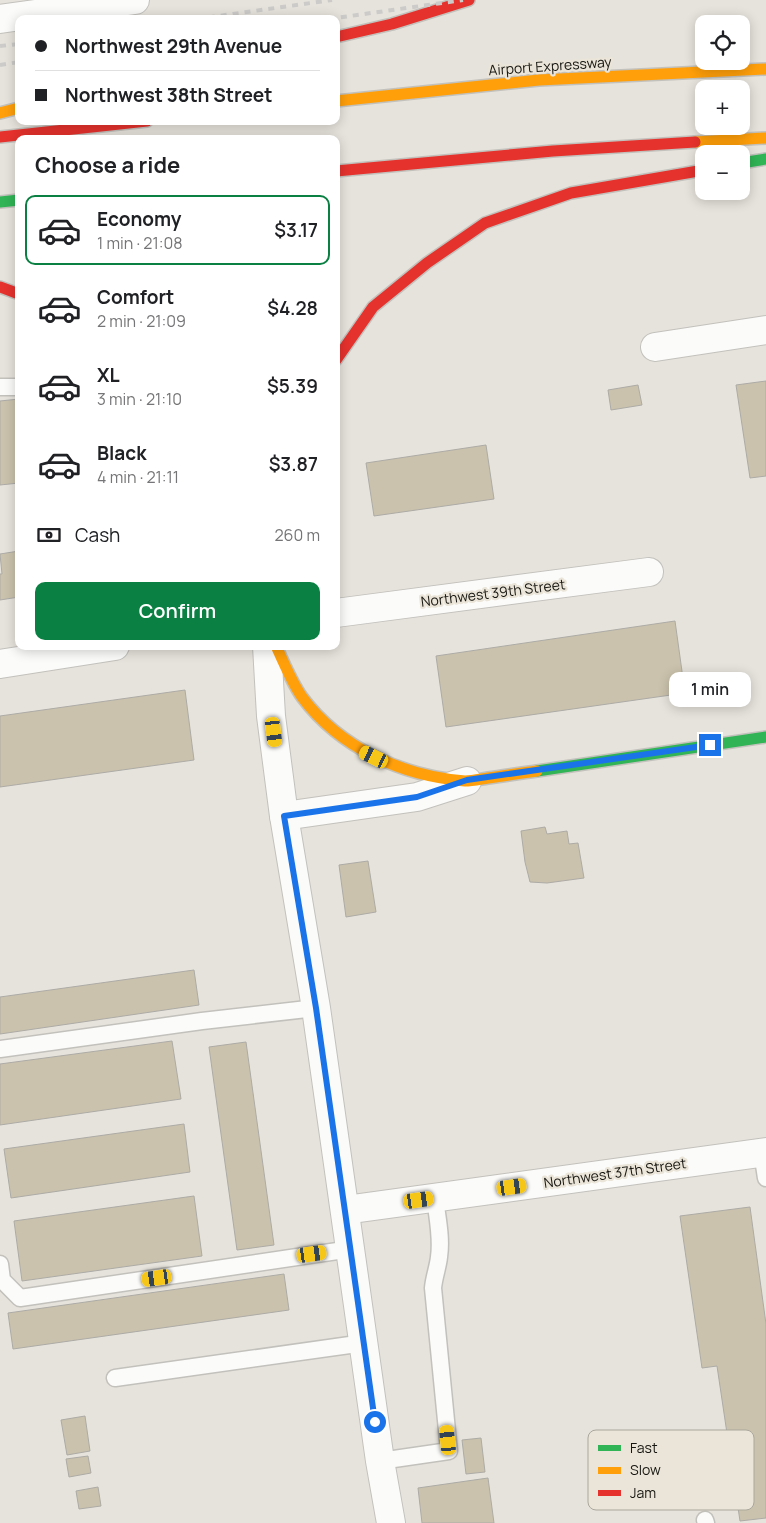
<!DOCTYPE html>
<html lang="en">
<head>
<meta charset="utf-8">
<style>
	body { margin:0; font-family:Manrope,sans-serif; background:#f6f6f6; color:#202124; height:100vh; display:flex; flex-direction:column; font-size:19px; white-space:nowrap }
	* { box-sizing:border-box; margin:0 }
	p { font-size:16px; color:#757577 }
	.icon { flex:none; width:28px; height:28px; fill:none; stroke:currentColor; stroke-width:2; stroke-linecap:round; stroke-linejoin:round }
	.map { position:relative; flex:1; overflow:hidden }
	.side { position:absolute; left:15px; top:135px; width:325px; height:515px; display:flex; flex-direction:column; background:#fff; border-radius:10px; box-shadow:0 2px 12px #0003 }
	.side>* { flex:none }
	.hud { position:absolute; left:15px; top:15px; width:325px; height:110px; border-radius:10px; box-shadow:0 2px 12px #0003; display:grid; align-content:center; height:110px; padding:0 20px; background:#fff }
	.fabs { position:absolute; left:695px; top:15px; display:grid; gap:10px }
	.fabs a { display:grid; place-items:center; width:55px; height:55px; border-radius:10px; background:#fff; box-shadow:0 2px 12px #0003; font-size:25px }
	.end { position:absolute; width:22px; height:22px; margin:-11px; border:6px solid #1a73e8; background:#fff; box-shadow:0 0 0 2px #fff }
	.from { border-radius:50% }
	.bubble { position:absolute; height:35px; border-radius:10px; background:#fff; box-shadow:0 2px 12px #0003; font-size:16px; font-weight:600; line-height:35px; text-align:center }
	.car { position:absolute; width:15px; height:30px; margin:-15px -8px; border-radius:6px; box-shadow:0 0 4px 1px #0007; background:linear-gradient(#f5c518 24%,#345 0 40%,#f5c518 0 76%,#345 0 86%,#f5c518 0) }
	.hud b { display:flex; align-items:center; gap:18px; height:48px; font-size:19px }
	.hud b+b { border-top:1px solid #e0e0e0 }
	.hud i { width:12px; height:12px; background:#202124 }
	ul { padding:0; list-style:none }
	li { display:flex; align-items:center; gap:15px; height:70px; margin:0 10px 8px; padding:0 10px; border:2px solid transparent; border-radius:10px }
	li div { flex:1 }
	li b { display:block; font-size:19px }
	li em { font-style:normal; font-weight:600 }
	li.active { border-color:#0b8043 }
	li>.icon { width:45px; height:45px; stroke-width:1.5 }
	h2 { padding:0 20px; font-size:22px; line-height:60px }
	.pay { display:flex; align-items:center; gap:12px; height:55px; padding:0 20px; font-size:19px }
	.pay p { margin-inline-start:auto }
	.primary-button { display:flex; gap:10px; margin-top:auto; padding:10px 20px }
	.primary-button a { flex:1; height:58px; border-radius:10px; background:#0b8043; color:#fff; font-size:20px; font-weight:600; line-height:58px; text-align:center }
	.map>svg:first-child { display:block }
	.building { fill:#cac2ac; stroke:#adaba6 }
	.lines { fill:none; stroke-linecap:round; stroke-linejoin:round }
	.lane-casing { stroke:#c3c1bc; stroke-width:19 }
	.street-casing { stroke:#c3c1bc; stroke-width:30 }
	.fast-casing { stroke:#c3c1bc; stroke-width:14 }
	.slow-casing { stroke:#c3c1bc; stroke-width:14 }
	.jam-casing { stroke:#c3c1bc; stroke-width:14 }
	.lane { stroke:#fbfbfa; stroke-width:16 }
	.street { stroke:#fbfbfa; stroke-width:28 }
	.fast { stroke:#30b455; stroke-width:11 }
	.slow { stroke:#ff9f0a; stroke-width:11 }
	.jam { stroke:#e5322d; stroke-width:11 }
	.rail { stroke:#cccbc9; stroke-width:4; stroke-dasharray:6 6; stroke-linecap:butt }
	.route { stroke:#1a73e8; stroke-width:6 }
	.labels { text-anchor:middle; stroke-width:4.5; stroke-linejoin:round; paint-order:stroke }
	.street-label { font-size:14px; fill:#171611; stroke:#eae5d8 }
	.key { fill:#eae5d8; stroke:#aba79c; stroke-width:1 }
	.key-label { font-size:14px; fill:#171611 }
</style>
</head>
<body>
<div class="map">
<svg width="766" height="1523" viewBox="0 0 766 1523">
	<rect width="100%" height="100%" fill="#e6e3dc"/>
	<!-- building -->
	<g class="building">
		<path d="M766,381V476L750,478L736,385Z"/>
		<path d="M638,385L642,405L611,410L608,390Z"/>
		<path d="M19,399V483L0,485V401Z"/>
		<path d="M486,445L494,499L374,516L366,463Z"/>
		<path d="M19,551V597L0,600V574H2L0,554Z"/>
		<path d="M675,621L685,693L446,727L436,656Z"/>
		<path d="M185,690L194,760L0,787V716Z"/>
		<path d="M545,827L547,834L567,831L569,844L578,843L584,878L547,883L530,882L525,862L521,831Z"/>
		<path d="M368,861L376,912L346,917L339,865Z"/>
		<path d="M194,970L199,1005L0,1034V997Z"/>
		<path d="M172,1041L181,1099L0,1125V1064Z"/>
		<path d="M246,1042L274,1245L237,1250L209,1047Z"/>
		<path d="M184,1124L190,1172L11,1198L4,1149Z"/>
		<path d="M194,1196L202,1256L22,1281L14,1221Z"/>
		<path d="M750,1207L766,1324V1518L740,1521L717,1366L702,1368L680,1216Z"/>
		<path d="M284,1274L289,1310L13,1349L8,1313Z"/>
		<path d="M85,1416L90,1451L67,1455L61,1420Z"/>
		<path d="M481,1438L485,1472L466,1474L462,1440Z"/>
		<path d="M88,1456L91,1473L69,1477L66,1459Z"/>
		<path d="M488,1478L494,1523H422L418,1488Z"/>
		<path d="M98,1487L101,1506L79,1509L76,1491Z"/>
	</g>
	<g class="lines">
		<defs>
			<g id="lane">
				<path d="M0,387H19"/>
				<path d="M0,1049L202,1021L316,1008"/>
				<path d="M762,1152L766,1178"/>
				<path d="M0,1264L2,1280L20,1298L351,1249"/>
				<path d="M115,1378L364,1343"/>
				<path d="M380,1461L449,1451L433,1288C434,1277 438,1267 439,1257C442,1237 437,1217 435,1198"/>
				<path d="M705,1520L706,1523"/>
			</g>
			<g id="street">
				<path d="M0,19L135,0"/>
				<path d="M655,347L766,330"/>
				<path d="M336,613L649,572"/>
				<path d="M267,646L271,716L284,816L316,1008L380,1461L391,1523"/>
				<path d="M0,664L115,646"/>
				<path d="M284,816L417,797L467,781"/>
				<path d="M345,1210L766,1152"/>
			</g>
			<g id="fast">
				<path d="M741,163L766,159"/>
				<path d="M0,202L19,200"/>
				<path d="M537,771L766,737"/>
			</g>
			<g id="slow">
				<path d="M336,101L539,80L766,69"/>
				<path d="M0,113L19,108"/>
				<path d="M695,142L766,138"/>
				<path d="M276,646C284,663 291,681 302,697C340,748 402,776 465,781C472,781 481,779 488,778C504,776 520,773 537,771"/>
			</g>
			<g id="jam">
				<path d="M336,37L392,24L469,0"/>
				<path d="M0,137L147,121"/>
				<path d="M336,171L553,151L695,142"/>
				<path d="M0,287L19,294"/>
				<path d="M336,360L373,307L427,263L485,223L571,193L704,170"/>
			</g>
		</defs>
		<!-- lane casing -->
		<use href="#lane" class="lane-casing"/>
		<!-- street casing -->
		<use href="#street" class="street-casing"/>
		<!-- fast casing -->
		<use href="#fast" class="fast-casing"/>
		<!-- slow casing -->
		<use href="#slow" class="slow-casing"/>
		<!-- jam casing -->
		<use href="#jam" class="jam-casing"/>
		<!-- lane -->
		<use href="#lane" class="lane"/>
		<!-- street -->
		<use href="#street" class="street"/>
		<!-- fast -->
		<use href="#fast" class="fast"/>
		<!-- slow -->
		<use href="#slow" class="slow"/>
		<!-- jam -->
		<use href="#jam" class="jam"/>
		<!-- rail -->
		<g class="rail">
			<path d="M197,19L332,0"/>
			<path d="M329,19L463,0"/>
			<path d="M0,46L19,44"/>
			<path d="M0,65L19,62"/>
		</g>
	</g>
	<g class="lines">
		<!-- route -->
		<path class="route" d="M375,1422L316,1008L284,816L417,797L467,780L710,745"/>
	</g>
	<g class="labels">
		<!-- street labels -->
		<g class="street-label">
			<text transform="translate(550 66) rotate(-4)" y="5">Airport Expressway</text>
			<text transform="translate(493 593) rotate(-7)" y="5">Northwest 39th Street</text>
			<text transform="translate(615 1173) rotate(-8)" y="5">Northwest 37th Street</text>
		</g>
	</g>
	<!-- legend -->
	<rect x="588" y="1430" width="166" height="80" rx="8" class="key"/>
	<rect x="598" y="1445" width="23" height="6" fill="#30b455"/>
	<rect x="598" y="1467" width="23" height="7" fill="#ff9f0a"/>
	<rect x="598" y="1490" width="23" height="6" fill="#e5322d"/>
	<g class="key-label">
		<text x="630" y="1453">Fast</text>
		<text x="630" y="1475">Slow</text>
		<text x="630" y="1498">Jam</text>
	</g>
</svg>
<div class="fabs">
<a><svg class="icon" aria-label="locate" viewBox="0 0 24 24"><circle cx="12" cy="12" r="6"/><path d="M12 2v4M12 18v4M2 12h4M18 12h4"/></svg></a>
<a>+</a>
<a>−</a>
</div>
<i class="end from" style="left:375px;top:1422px"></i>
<i class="end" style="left:710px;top:745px"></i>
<div class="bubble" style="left:669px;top:672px;width:82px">1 min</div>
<i class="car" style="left:274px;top:732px;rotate:173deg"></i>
<i class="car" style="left:374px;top:757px;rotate:296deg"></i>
<i class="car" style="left:512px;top:1187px;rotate:82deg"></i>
<i class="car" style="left:419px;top:1200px;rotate:82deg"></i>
<i class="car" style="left:312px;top:1254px;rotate:82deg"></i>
<i class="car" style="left:157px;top:1278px;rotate:262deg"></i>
<i class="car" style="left:448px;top:1440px;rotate:354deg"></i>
<div class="hud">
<b><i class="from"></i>Northwest 29th Avenue</b>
<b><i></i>Northwest 38th Street</b>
</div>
<section class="side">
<h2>Choose a ride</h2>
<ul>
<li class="active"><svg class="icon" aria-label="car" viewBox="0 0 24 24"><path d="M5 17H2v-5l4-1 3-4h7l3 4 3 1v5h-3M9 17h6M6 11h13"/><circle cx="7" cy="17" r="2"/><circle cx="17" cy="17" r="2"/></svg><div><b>Economy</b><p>1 min · 21:08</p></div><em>$3.17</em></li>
<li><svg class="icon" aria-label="car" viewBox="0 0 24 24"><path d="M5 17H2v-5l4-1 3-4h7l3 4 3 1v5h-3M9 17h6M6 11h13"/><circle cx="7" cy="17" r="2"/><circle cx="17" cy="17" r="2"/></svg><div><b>Comfort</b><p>2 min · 21:09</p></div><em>$4.28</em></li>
<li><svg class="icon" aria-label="car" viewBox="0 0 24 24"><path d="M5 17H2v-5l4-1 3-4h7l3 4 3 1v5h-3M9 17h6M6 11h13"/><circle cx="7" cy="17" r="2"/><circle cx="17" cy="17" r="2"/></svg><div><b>XL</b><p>3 min · 21:10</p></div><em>$5.39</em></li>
<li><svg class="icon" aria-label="car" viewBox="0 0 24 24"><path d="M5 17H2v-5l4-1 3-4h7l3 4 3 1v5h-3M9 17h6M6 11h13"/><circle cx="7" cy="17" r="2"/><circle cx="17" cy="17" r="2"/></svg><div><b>Black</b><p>4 min · 21:11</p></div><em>$3.87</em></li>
</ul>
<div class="pay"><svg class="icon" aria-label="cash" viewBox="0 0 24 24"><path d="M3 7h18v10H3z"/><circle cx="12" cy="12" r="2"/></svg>Cash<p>260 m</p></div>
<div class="primary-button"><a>Confirm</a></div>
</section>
</div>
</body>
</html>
